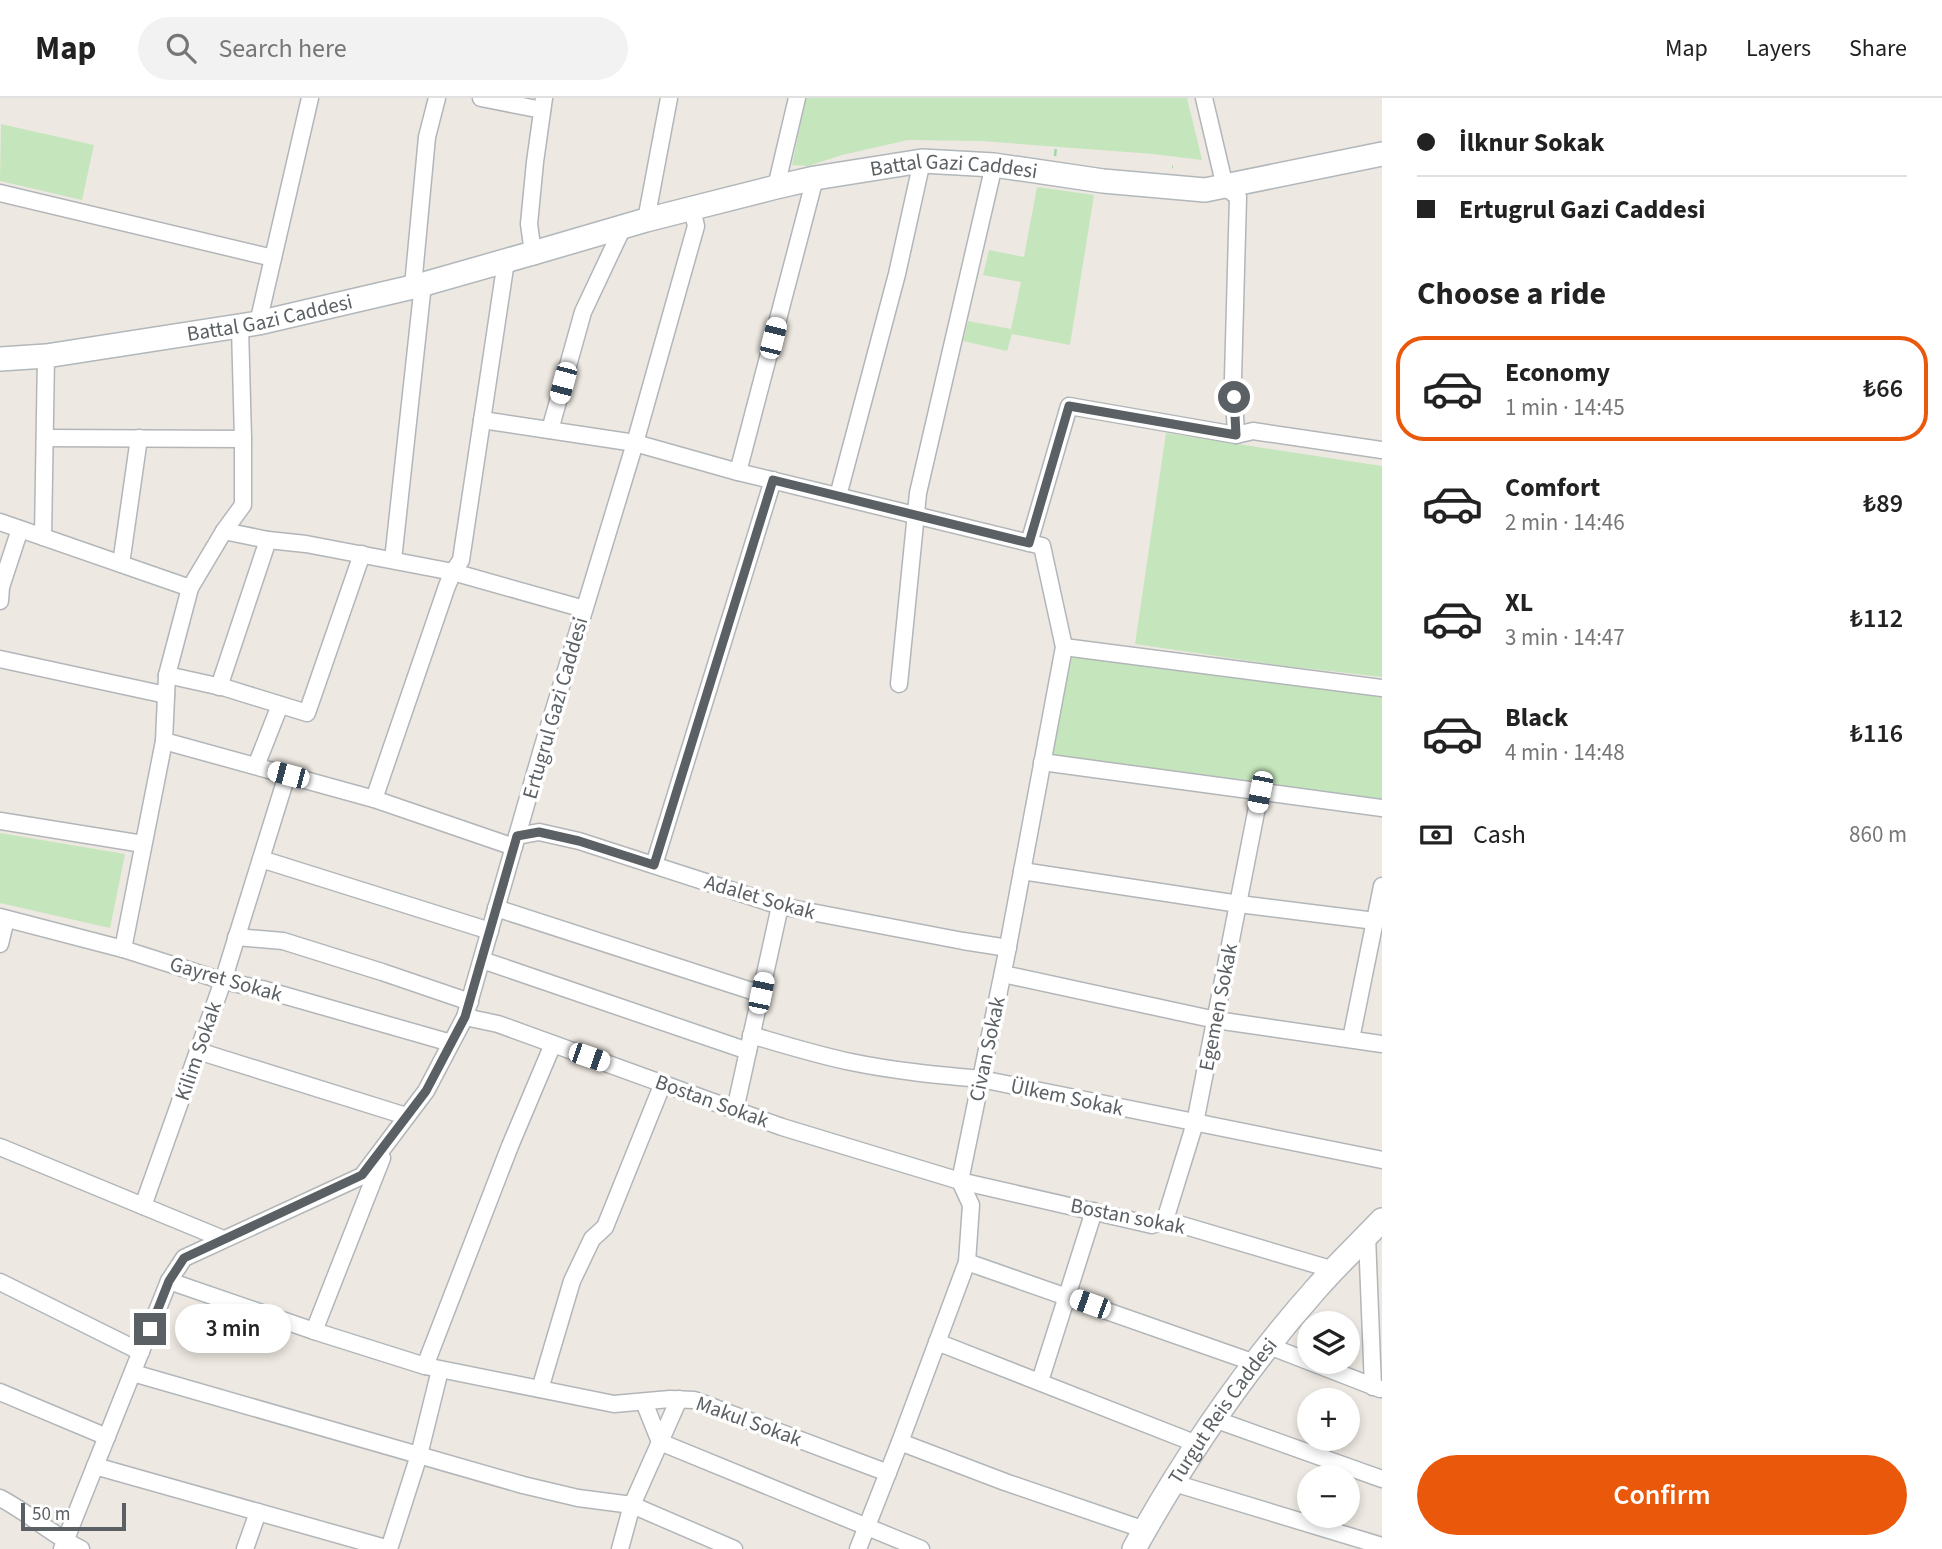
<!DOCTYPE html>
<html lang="en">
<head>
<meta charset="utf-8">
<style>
	body { margin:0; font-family:"Source Sans 3",sans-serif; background:#f2f2f2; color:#222; height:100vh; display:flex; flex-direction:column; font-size:26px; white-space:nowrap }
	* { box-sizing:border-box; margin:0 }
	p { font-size:23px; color:#767676 }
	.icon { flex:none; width:38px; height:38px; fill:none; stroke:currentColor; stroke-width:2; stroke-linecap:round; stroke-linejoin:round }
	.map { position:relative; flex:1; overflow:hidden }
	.panel { display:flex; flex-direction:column; background:#fff; width:560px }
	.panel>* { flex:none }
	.guide { display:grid; align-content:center; height:154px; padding:0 35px; background:#fff }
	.controls { position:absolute; left:1297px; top:1213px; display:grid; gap:14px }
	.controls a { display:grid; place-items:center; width:63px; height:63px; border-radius:50%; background:#fff; box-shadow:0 4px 10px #0003; font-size:35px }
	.scale { position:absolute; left:21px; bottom:18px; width:105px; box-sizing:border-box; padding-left:7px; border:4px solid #5a6063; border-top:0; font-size:19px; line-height:24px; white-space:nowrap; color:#5a6063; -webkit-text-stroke:5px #fff; paint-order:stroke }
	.end { position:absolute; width:32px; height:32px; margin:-16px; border:9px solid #5a6063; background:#fff; box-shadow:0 0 0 4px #fff }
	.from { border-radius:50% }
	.bubble { position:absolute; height:49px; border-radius:24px; background:#fff; box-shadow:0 4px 10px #0003; font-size:23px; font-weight:600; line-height:49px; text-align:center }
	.car { position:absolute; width:21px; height:42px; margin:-21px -10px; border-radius:9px; box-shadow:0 0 5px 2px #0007; background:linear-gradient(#fff 24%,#345 0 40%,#fff 0 76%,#345 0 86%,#fff 0) }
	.guide b { display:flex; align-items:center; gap:24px; height:66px; font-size:26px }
	.guide b+b { border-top:2px solid #e0e0e0 }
	.guide i { width:18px; height:18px; background:#222 }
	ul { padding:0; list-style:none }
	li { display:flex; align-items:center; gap:21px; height:105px; margin:0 14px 10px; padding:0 21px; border:4px solid transparent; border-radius:28px }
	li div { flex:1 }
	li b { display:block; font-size:26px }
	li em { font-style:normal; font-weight:600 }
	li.active { border-color:#ea580c }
	li>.icon { width:63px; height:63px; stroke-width:1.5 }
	h2 { padding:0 35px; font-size:32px; line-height:84px }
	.pay { display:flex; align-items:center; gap:18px; height:77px; padding:0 35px; font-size:26px }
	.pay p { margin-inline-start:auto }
	.primary-button { display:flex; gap:14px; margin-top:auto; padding:14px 35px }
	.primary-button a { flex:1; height:80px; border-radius:42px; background:#ea580c; color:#fff; font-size:28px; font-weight:600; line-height:80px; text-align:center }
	header { display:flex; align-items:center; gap:42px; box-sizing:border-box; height:98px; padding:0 35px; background:#fff; border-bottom:2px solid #e0e0e0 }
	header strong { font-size:33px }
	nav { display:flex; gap:38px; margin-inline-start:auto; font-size:24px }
	.search { width:490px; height:63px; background:#f2f2f2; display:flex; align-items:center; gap:18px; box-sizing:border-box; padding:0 24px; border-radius:38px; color:#767676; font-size:26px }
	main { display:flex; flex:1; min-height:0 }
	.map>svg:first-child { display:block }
	.green { fill:#c5e6bc }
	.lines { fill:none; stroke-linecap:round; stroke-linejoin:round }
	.street-casing { stroke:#b2b6b9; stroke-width:19 }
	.secondary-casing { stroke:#b1b7ba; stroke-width:26 }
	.path { stroke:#9fd9a2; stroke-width:2.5; stroke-dasharray:7 3.5; stroke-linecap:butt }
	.street { stroke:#fff; stroke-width:16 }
	.secondary { stroke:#fff; stroke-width:23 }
	.route { stroke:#5a6063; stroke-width:9 }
	.labels { text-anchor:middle; stroke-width:7; stroke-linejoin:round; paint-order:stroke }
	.street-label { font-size:21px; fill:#5a6063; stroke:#fff }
</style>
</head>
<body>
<header>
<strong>Map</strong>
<div class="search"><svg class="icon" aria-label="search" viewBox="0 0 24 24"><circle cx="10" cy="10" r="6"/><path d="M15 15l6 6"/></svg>Search here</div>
<nav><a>Map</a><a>Layers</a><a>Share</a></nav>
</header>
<main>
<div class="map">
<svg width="1382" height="1451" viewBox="0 0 1382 1451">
	<rect width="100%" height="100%" fill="#ede8e1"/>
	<!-- green -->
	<g class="green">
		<path d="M806,0H1187L1202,62L1153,56L981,43L908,42L842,57L808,68L792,67Z"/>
		<path d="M1,26L94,47L82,102L0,83Z"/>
		<path d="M1037,89L1094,97L1070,247L1012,236L1007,253L963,243L968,223L1011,231L1021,184L983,177L989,152L1024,159Z"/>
		<path d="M1166,335L1382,368V579L1277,567L1135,546Z"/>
		<path d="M1065,554L1382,597V709L1050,658Z"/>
		<path d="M0,735L125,756L110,830L0,805Z"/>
	</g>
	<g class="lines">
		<defs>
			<g id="street">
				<path d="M481,0L542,12"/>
				<path d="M1204,0L1225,89L1238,99L1233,280L1236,337"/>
				<path d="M776,89L797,0"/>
				<path d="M0,95L273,160"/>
				<path d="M646,122L669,0"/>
				<path d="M533,155L529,126L535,64L544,0"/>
				<path d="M413,188L427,39L437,0"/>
				<path d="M258,225L310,0"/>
				<path d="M482,322L635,345L738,374L1042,448L1064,549L1006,859L960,1083L971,1107L967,1164L900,1344L858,1451"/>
				<path d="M550,332L583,214L623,129"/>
				<path d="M45,340L243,341"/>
				<path d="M738,374L815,80"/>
				<path d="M838,398L897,176L922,63"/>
				<path d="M0,424L190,490"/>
				<path d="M224,433L268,442L306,446L453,474L584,511"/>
				<path d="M43,439L46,258"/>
				<path d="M1029,445L1069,308L1236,337L1253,333L1382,352"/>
				<path d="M393,462L423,186"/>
				<path d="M121,466L139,340"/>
				<path d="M0,503L1,489L20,431"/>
				<path d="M1064,549L1382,590"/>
				<path d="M0,561L166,597"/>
				<path d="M167,577L226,590L307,615L362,456"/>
				<path d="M899,586L918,395L994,67"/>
				<path d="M219,589L268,442"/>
				<path d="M164,643L374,701L514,749"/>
				<path d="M1042,664L1382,710"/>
				<path d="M256,668L280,607"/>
				<path d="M374,701L447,488L453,474L461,462L506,163"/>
				<path d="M0,723L143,746"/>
				<path d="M517,738L539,734L579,743L780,808L963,843L1008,850"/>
				<path d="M261,761L490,833"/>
				<path d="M654,767L773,382"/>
				<path d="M1022,773L1239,806L1375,823"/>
				<path d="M496,810L761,896"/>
				<path d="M0,819L123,851L223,883L262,891L451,945"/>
				<path d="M236,839L283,843L382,874L470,904"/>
				<path d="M0,846L6,821"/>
				<path d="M123,851L164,643L167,577L190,490L224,433L243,407V341L240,229"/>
				<path d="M482,862L748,953"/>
				<path d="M1003,876L1216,922L1382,946"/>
				<path d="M465,919L498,926L782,1029L960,1083L1152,1127L1165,1122L1334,1172"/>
				<path d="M751,937C785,947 817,957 851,964C894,973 938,977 981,981L1382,1062"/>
				<path d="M1351,941L1382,788"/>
				<path d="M553,946L510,1048L425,1268L614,1306L670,1301L694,1302L888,1375"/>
				<path d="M198,953L406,1018"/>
				<path d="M735,1012L780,808"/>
				<path d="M0,1049L223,1141"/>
				<path d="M143,1108L223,883L287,677"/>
				<path d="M1165,1122L1195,1025L1260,694"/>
				<path d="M1367,1138L1373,1289"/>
				<path d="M967,1164L1255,1265"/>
				<path d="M169,1183L314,1233L425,1268"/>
				<path d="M0,1184L141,1254"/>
				<path d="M314,1233L382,1060"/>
				<path d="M937,1244L1197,1346"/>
				<path d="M1269,1248L1380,1291"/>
				<path d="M133,1275L523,1387L578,1400L632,1407L734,1451"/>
				<path d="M1040,1283L1094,1113"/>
				<path d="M540,1291L572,1183L592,1141L605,1129L663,985"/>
				<path d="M0,1294L107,1339"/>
				<path d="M679,1301L660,1344L921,1451"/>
				<path d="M1214,1321L1382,1381"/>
				<path d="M900,1344L1005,1384L1145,1432"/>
				<path d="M95,1368L389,1451"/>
				<path d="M1174,1385L1382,1448"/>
				<path d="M0,1400C29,1415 52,1437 81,1451"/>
				<path d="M62,1451L169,1183L184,1160L362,1078L426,993L465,919L542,651L635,345L696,128L692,111"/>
				<path d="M245,1451L258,1414"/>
				<path d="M389,1451L419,1357L440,1272"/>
				<path d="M620,1451L632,1407L660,1344L644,1304"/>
			</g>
			<g id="secondary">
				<path id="s1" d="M533,155L646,122L776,89L815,80L922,63L994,67L1103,83L1205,92L1382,56"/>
				<path id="s2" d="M0,261L46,258L258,225L417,188L533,155"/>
				<path id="s3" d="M1134,1451C1185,1359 1245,1271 1315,1192C1336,1168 1360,1145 1382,1122"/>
			</g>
		</defs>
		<!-- street casing -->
		<use href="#street" class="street-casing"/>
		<!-- secondary casing -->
		<use href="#secondary" class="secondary-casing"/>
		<!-- path -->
		<g class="path">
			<path d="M1055,58L1056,49"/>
			<path d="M1172,69H1173"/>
		</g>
		<!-- street -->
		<use href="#street" class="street"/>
		<!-- secondary -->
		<use href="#secondary" class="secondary"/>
	</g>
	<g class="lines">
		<!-- route -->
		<path class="route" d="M150,1231L169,1183L184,1160L362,1077L426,993L465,919L517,738L539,734L579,743L654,767L773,382L1029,445L1069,308L1236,337L1234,299"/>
	</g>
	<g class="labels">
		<!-- street labels -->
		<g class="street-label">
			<text dy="7" stroke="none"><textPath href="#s1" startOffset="432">Battal Gazi Caddesi</textPath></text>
			<text dy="7" stroke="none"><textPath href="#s2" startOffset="273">Battal Gazi Caddesi</textPath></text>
			<text transform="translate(555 610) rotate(-74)" y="7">Ertugrul Gazi Caddesi</text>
			<text transform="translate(760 799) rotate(16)" y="7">Adalet Sokak</text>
			<text transform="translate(226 881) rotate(16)" y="7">Gayret Sokak</text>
			<text transform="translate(1218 909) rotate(-79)" y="7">Egemen Sokak</text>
			<text transform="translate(987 951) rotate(-78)" y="7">Civan Sokak</text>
			<text transform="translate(198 953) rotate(-71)" y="7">Kilim Sokak</text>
			<text transform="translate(1067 999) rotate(12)" y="7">Ülkem Sokak</text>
			<text transform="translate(712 1003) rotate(20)" y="7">Bostan Sokak</text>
			<text transform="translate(1128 1118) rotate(11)" y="7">Bostan sokak</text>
			<text dy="7" stroke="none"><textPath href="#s3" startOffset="164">Turgut Reis Caddesi</textPath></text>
			<text transform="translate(749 1323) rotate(20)" y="7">Makul Sokak</text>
		</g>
	</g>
</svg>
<div class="controls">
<a><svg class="icon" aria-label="layers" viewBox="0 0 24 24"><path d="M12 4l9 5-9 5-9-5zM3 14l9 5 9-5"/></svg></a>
<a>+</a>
<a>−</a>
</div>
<div class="scale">50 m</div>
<i class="end from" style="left:1234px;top:299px"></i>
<i class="end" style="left:150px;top:1231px"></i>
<div class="bubble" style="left:175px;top:1206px;width:116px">3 min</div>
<i class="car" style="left:773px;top:240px;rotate:14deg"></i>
<i class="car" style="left:563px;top:285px;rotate:195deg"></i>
<i class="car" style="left:288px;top:677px;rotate:285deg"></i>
<i class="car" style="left:1260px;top:694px;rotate:191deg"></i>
<i class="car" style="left:761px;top:895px;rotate:12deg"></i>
<i class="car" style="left:589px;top:959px;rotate:109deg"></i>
<i class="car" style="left:1090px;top:1206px;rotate:290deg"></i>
</div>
<section class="panel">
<div class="guide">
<b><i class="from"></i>İlknur Sokak</b>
<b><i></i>Ertugrul Gazi Caddesi</b>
</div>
<h2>Choose a ride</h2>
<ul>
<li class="active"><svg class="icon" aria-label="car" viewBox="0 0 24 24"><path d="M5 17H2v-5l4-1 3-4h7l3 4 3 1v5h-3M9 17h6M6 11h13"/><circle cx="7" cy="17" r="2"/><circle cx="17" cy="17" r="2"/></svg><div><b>Economy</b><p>1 min · 14:45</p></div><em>₺66</em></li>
<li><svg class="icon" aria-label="car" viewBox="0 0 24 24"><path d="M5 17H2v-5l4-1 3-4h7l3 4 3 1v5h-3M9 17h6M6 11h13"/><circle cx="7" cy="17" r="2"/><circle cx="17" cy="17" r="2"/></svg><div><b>Comfort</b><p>2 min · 14:46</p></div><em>₺89</em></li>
<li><svg class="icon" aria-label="car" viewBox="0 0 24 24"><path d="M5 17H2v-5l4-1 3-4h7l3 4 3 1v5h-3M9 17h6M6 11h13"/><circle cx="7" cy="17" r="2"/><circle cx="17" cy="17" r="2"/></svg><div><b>XL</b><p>3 min · 14:47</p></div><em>₺112</em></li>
<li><svg class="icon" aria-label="car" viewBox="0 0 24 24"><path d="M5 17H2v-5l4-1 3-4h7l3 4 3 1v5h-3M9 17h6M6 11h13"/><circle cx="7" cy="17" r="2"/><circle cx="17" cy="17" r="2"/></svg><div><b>Black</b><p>4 min · 14:48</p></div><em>₺116</em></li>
</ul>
<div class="pay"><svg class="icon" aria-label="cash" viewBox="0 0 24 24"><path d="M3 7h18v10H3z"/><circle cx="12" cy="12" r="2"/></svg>Cash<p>860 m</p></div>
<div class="primary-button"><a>Confirm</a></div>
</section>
</main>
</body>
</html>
